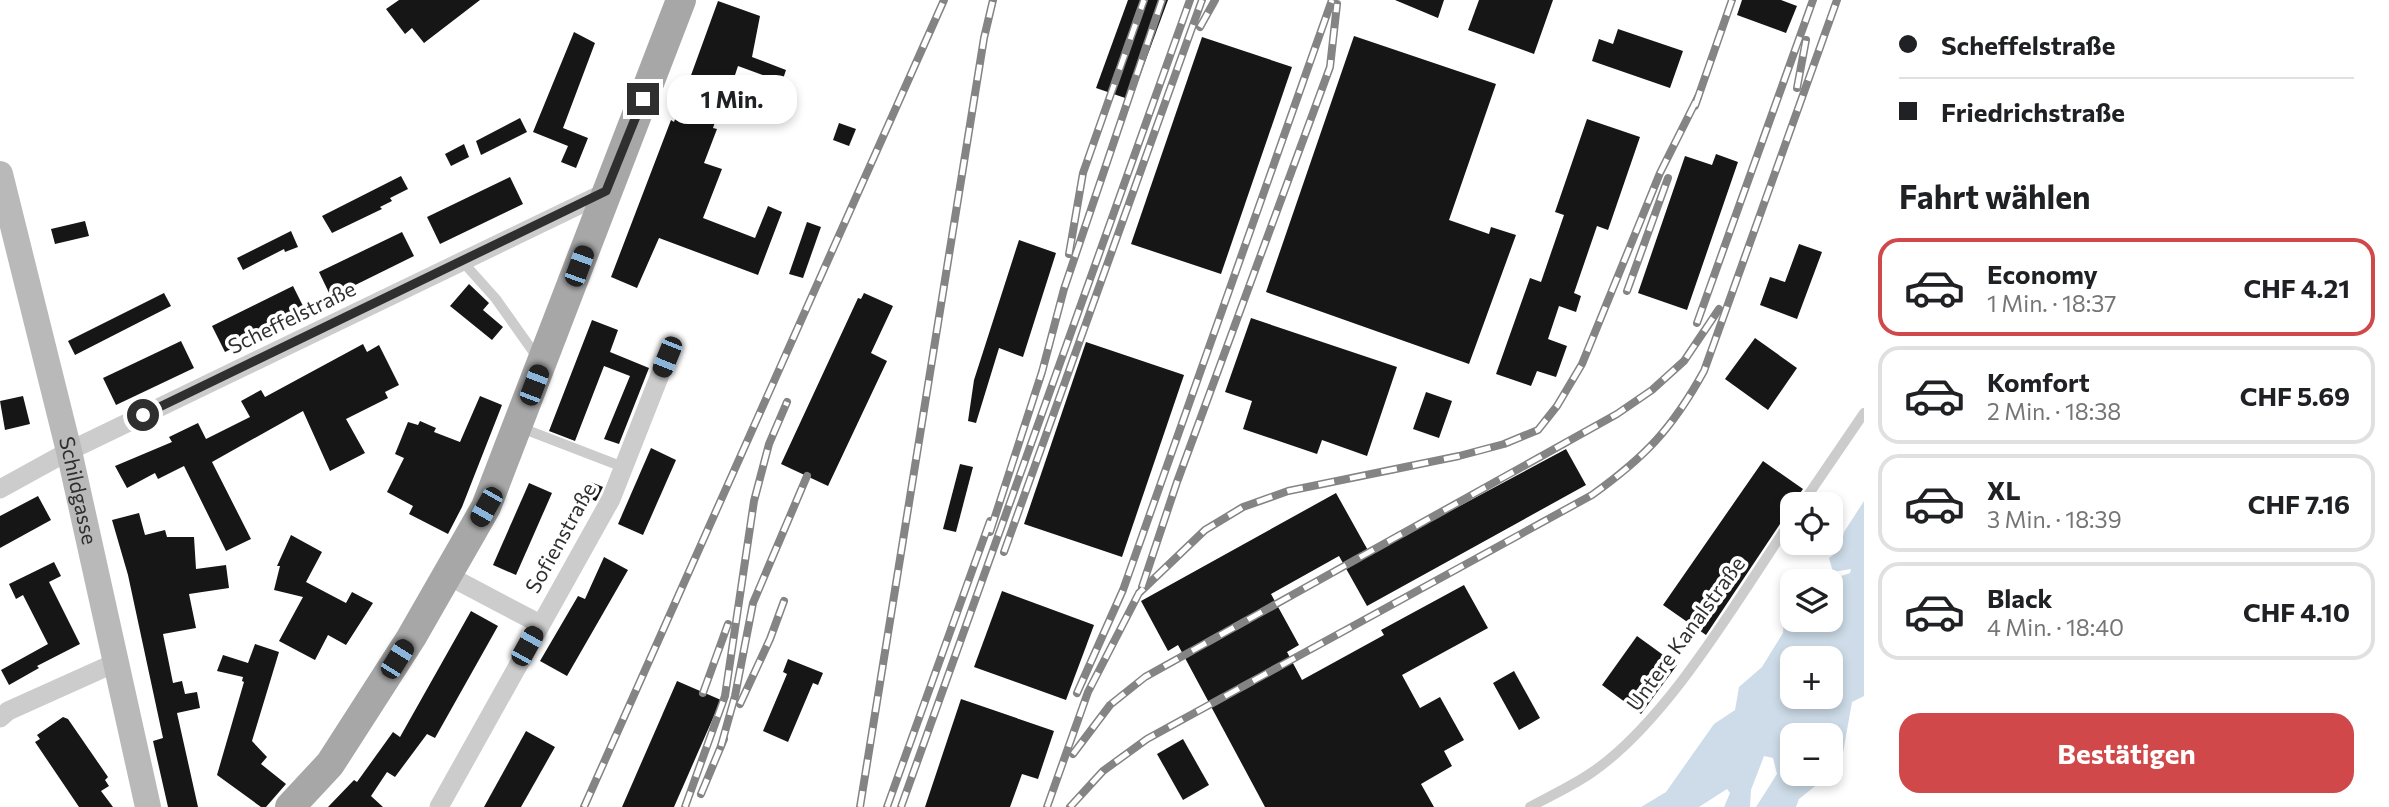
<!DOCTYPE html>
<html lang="de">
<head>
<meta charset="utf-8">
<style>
	body { margin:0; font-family:Commissioner,sans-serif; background:#f2f2f2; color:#202124; height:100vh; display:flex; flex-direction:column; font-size:26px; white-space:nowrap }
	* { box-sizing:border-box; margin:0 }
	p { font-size:23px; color:#757577 }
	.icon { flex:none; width:38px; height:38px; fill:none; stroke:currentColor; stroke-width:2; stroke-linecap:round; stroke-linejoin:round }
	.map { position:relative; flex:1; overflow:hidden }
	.side { display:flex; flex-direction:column; background:#fff; width:525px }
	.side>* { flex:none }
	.hud { display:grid; align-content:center; height:154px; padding:0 35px; background:#fff }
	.controls { position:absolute; left:1780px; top:492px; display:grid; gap:14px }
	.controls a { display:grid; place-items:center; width:63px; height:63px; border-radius:14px; background:#fff; box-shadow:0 4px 10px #0003; font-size:35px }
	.end { position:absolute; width:32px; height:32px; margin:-16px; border:9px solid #2f2f2f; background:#fff; box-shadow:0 0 0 4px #fff }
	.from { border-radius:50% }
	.bubble { position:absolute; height:49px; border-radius:21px; background:#fff; box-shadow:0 4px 10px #0003; font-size:23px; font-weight:700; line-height:49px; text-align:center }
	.car { position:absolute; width:21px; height:42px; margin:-21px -10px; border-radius:9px; box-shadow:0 0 5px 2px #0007; background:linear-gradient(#222 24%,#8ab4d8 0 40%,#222 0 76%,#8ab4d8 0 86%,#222 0) }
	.hud b { display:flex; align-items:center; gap:24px; height:66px; font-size:26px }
	.hud b+b { border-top:2px solid #e0e0e0 }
	.hud i { width:18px; height:18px; background:#202124 }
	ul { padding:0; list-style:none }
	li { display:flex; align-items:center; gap:21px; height:98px; margin:0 14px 10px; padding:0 21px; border:4px solid #e0e0e0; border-radius:21px }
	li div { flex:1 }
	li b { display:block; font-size:26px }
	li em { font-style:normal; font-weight:700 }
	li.on { border-color:#d04849 }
	li>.icon { width:63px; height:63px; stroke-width:1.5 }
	h2 { padding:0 35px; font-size:32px; line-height:84px }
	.button { display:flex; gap:14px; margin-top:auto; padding:14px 35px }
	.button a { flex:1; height:80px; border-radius:21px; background:#d04849; color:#fff; font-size:28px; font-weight:700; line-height:80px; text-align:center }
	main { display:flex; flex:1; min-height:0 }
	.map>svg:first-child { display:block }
	.water { fill:#cddce8; fill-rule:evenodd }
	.building { fill:#161616 }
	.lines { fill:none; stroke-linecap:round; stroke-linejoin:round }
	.lane { stroke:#ccc; stroke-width:10 }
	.street { stroke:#ccc; stroke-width:19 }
	.secondary { stroke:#b9b9b9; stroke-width:26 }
	.primary { stroke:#a7a7a7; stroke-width:30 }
	.rail-casing { stroke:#848484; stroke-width:8 }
	.rail { stroke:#fff; stroke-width:5; stroke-dasharray:16; stroke-linecap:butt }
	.route { stroke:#2f2f2f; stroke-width:9 }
	.labels { text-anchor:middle; stroke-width:7; stroke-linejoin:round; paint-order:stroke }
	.street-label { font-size:21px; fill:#2f2f2f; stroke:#fff }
</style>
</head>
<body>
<main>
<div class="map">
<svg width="1864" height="807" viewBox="0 0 1864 807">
	<rect width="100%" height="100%" fill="#fff"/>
	<!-- water -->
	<path class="water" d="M1864,501V696L1852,702L1841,764L1830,773V735H1792V774H1830L1799,799L1796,807H1756L1777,774L1773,758L1764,756L1751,790L1750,807H1724L1730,793L1727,789L1699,807H1641L1666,792L1714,724L1735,710L1739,687L1762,667L1783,633L1784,619L1792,615V620H1830V581H1826L1850,573L1851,569L1833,572L1829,558L1840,550L1844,532ZM1792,658H1830V696H1792Z"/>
	<!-- building -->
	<g class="building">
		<path d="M399,0H480L424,43L412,28L405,34L386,9Z"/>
		<path d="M1128,0H1168L1131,100L1096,88Z"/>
		<path d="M1395,0H1444L1438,18Z"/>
		<path d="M1479,0H1553L1534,54L1468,30Z"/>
		<path d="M1742,0H1781L1797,6L1786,33L1737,15Z"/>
		<path d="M718,1L760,16L752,57L786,70L782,82L738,66L729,93L725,92L713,128L717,129L704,163L722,169L703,218L755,238L768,206L782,212L758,275L659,238L637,288L611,277L671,120L674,122Z"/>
		<path d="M1618,29L1683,51L1670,88L1592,61L1599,39L1613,44Z"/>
		<path d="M574,32L595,43L563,128L588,138L576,168L561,162L568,146L533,132Z"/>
		<path d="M1354,36L1496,84L1449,220L1489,234L1491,227L1516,235L1469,364L1266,292Z"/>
		<path d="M1202,37L1292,67L1221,274L1131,244Z"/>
		<path d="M520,118L527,132L481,155L476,141Z"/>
		<path d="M1587,119L1640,137L1608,230L1597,226L1574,293L1581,296L1576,312L1559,306L1548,339L1567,346L1556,377L1537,371L1531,386L1496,374L1530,278L1541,282L1564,215L1555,212Z"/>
		<path d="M839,123L856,129L849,146L833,140Z"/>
		<path d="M464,144L469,157L451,166L445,154Z"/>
		<path d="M1716,154L1738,162L1687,310L1638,293L1685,156L1712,165Z"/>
		<path d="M401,176L408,189L390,198L392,201L380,207L382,209L332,233L322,216Z"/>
		<path d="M510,177L523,204L440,244L427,217Z"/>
		<path d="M85,221L89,236L55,244L51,229Z"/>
		<path d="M807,222L821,227L803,278L789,274Z"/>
		<path d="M291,231L298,247L285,252L284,249L243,270L237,258Z"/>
		<path d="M402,232L414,256L331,297L319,272Z"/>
		<path d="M1019,240L1056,253L1023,357L999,348L976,423L968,421L974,380Z"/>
		<path d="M1799,244L1822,252L1797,319L1760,305L1770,277L1785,282Z"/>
		<path d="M469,284L489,303L483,310L503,327L492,340L450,306Z"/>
		<path d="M293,286L306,312L225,352L212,326Z"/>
		<path d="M164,293L171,306L75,355L68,341Z"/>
		<path d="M864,293L893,306L871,353L887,361L828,486L781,464L858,298L861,299Z"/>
		<path d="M1251,318L1397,367L1367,456L1322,440L1317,454L1243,429L1252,401L1225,392Z"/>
		<path d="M592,320L618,330L610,352L649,368L619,444L604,439L630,376L604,366L575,441L549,431Z"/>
		<path d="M1755,338L1797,368L1768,410L1725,379Z"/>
		<path d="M181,341L194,368L116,405L103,378Z"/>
		<path d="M1086,342L1184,375L1122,557L1024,524Z"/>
		<path d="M363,344L367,352L379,345L399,385L385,392L388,398L346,419L365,453L330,471L303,411L212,462L251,539L226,551L184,466L158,479L155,473L127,488L115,466L172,442L169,437L198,423L206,439L250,417L241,401L261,390L265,397Z"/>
		<path d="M1426,392L1452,401L1439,438L1413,429Z"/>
		<path d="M23,396L30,424L5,430L0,401Z"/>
		<path d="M480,396L502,405L462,507L448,534L409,514L413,506L387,492L404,458L395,454L408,422L418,425L420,421L436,428L434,432L460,442Z"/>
		<path d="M651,448L676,460L643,535L618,524Z"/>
		<path d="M1566,449L1586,485L1367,606L1339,556L1271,594L1299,645L1287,652L1302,680L1384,635L1381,630L1464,585L1488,628L1402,675L1420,708L1440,697L1464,740L1444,751L1452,766L1421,784L1434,807H1265L1178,645L1168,651L1141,601L1336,493L1370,554Z"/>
		<path d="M1763,461L1803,489L1792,504V512L1786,515L1706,635L1663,605Z"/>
		<path d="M960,464L973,467L956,532L943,529Z"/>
		<path d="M591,482L603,487L596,501L585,497Z"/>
		<path d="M529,483L552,493L516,575L493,565Z"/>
		<path d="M38,496L51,520L0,548V516Z"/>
		<path d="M139,513L145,535L165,530L167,537H194L196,569L226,565L229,588L189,594L196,628L163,634L173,683L182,681L185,694L197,692L200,708L177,713L198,807H168L153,741L163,738L128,575L112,520Z"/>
		<path d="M291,535L322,552L306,582L346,603L352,592L373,603L346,645L328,635L315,660L279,641L303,597L274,590L280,566H277Z"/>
		<path d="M604,557L628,570L567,676L540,661L578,596L585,599Z"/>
		<path d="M54,562L61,576L49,582L80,644L37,666L39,668L9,685L1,670L48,644L23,595L16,599L9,584Z"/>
		<path d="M1002,591L1094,625L1066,700L974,667Z"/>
		<path d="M471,611L498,626L435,738L427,734L395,777L387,772L371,796L383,807H328L354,780L357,782L393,732L400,737Z"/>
		<path d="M1637,636L1677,665L1641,714L1602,685Z"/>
		<path d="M255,644L279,652L252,741L267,757L261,764L286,784L266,807H261L217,775L244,682L242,681L243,677L217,671L223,655L248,663Z"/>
		<path d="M788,659L823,673L818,685L813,683L788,742L763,731L787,674L783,672Z"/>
		<path d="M1514,671L1540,718L1519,730L1493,683Z"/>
		<path d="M677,681L721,700L674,807H622Z"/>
		<path d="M961,699L1054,731L1038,779L1022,774L1010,807H925Z"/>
		<path d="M63,717L68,719L108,777L105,780L109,786L101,791L113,807H79L35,742L40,739L37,735Z"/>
		<path d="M526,731L555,747L521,807H484Z"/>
		<path d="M1183,739L1209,785L1183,800L1157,754Z"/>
	</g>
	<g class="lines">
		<!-- lane -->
		<g class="lane">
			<path d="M462,261L496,299L537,357"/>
			<path d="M519,427L623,467"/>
			<path d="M1802,504L1864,413"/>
			<path d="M1530,807C1550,796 1572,786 1591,773C1668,721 1739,597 1792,519"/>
		</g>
		<!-- street -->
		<g class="street">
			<path d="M0,489L69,451L606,192"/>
			<path d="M447,575L540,624"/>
			<path d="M0,718L8,711L117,662"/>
			<path d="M439,807L611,499L667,357"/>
		</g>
		<!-- secondary -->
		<path class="secondary" id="s1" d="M0,174L69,451L148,807"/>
		<!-- primary -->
		<path class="primary" d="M290,807L330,764L411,638L486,507L681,0"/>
		<defs>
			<g id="rail">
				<path d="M1200,27L1215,0"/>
				<path d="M1797,88L1806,40"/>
				<path d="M1695,106L1732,0"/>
				<path d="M1069,254L1083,173L1144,0"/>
				<path d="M1627,291L1668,178"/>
				<path d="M1697,323L1813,0"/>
				<path d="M990,532L1042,372L1064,289L1162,0"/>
				<path d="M1004,552L1202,0"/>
				<path d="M1142,587L1177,482L1330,67L1337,4"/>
				<path d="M703,693L728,624"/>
				<path d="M1077,693L1123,590L1332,0"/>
				<path d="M740,704L770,639L784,601"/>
				<path d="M721,746L735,696L753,603L807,476"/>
				<path d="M1073,754L1110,705L1145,677L1617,414L1652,390L1684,361L1719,309"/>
				<path d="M701,794L724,739"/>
				<path d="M584,807L944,0"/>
				<path d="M685,807L725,696L754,501L769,444L787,402"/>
				<path d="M860,807L984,38L993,0"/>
				<path d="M887,807L990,521"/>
				<path d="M901,807L1190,0"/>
				<path d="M1047,807L1088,692L1139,593L1205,530L1243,507L1288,491L1459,456L1504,444L1538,430L1557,406L1582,364L1660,173L1698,97"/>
				<path d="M1070,807L1103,771L1147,739L1592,495C1645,457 1672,429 1704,371L1837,0"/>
			</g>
		</defs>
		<!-- rail casing -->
		<use href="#rail" class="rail-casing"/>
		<!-- rail -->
		<use href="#rail" class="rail"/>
	</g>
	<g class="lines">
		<!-- route -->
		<path class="route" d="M143,415L606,191L643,99"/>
	</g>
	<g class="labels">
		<!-- street labels -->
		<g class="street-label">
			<text transform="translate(292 318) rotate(-26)" y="7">Scheffelstraße</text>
			<text dy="7" stroke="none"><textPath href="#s1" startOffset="326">Schildgasse</textPath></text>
			<text transform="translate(561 538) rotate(-61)" y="7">Sofienstraße</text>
			<text transform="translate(1686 634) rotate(-54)" y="7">Untere Kanalstraße</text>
		</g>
	</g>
</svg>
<div class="controls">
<a><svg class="icon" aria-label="locate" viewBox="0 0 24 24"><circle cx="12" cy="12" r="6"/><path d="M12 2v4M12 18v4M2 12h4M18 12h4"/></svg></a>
<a><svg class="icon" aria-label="layers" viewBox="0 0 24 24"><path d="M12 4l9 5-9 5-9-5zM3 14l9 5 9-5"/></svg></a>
<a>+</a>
<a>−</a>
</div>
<i class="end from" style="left:143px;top:415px"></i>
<i class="end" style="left:643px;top:99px"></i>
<div class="bubble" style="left:667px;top:75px;width:130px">1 Min.</div>
<i class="car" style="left:579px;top:266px;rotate:20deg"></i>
<i class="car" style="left:667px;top:357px;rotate:202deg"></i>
<i class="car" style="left:534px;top:385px;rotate:21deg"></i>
<i class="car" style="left:486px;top:507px;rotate:210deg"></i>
<i class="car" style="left:527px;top:646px;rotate:29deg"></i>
<i class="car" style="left:397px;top:659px;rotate:32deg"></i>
</div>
<section class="side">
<div class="hud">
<b><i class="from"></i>Scheffelstraße</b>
<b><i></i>Friedrichstraße</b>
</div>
<h2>Fahrt wählen</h2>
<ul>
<li class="on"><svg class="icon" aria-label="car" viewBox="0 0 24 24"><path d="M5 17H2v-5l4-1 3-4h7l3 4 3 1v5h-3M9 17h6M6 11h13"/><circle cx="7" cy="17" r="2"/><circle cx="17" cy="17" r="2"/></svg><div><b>Economy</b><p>1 Min. · 18:37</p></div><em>CHF 4.21</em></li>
<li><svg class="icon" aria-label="car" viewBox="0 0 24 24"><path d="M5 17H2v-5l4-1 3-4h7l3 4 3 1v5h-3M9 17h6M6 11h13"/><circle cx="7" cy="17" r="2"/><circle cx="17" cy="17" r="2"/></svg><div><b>Komfort</b><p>2 Min. · 18:38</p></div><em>CHF 5.69</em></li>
<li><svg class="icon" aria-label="car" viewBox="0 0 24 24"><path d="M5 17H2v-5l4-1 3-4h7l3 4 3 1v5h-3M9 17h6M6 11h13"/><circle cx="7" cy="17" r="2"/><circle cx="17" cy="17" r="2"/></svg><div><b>XL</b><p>3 Min. · 18:39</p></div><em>CHF 7.16</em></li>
<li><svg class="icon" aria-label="car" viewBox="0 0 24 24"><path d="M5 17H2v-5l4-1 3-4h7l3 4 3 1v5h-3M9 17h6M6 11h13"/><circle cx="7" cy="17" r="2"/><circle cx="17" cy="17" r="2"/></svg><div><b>Black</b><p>4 Min. · 18:40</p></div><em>CHF 4.10</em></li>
</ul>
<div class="button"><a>Bestätigen</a></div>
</section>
</main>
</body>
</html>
